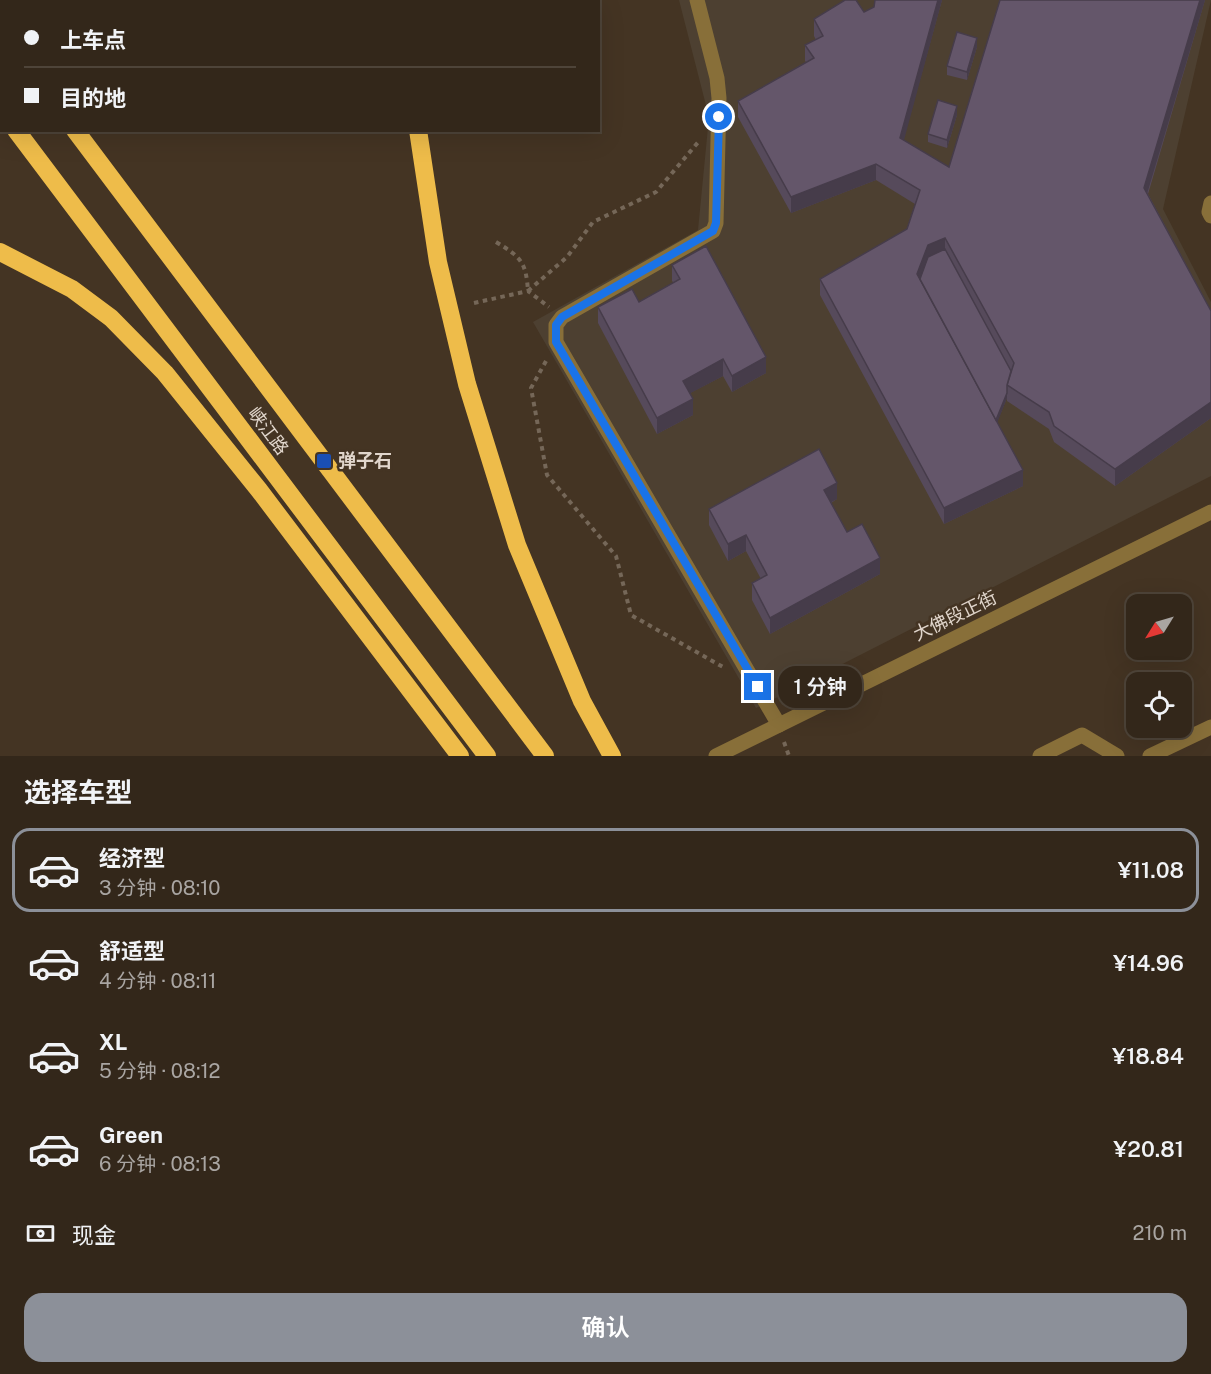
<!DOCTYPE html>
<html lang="zh">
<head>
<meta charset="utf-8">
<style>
	body { margin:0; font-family:"Public Sans","Noto Sans SC",sans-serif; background:#3e3327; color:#f1f3f6; height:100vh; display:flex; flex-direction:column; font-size:22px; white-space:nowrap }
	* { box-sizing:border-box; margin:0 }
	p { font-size:20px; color:#a9a5a2 }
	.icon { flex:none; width:33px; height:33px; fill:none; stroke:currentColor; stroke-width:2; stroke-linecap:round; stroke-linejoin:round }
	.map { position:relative; height:756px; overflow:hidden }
	.sheet { display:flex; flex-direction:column; background:#33271a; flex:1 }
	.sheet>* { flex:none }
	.banner { position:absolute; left:0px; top:0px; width:600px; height:132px; box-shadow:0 6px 24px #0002,0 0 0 2px #4e4439; display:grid; align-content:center; height:132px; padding:0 24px; background:#33271a }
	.needle { width:39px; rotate:233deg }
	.tools { position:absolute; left:1126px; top:594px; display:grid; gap:12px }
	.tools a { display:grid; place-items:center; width:66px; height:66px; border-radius:12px; background:#33271a; box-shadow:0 6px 24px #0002,0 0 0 2px #4e4439; font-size:30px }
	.end { position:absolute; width:27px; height:27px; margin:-14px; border:8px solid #1a73e8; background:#fff; box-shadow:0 0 0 3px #fff }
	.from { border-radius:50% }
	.bubble { position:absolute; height:42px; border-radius:18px; background:#33271a; box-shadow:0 6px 24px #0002,0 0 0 2px #4e4439; font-size:20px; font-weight:600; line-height:42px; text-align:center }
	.banner b { display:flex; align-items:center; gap:21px; height:57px; font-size:22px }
	.banner b+b { border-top:2px solid #4e4439 }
	.banner i { width:15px; height:15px; background:#f1f3f6 }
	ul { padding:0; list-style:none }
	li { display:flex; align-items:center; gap:18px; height:84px; margin:0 12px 9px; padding:0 12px; border:3px solid transparent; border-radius:18px }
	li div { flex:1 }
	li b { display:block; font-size:22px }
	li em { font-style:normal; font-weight:600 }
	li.selected { border-color:#8c9099 }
	li>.icon { width:54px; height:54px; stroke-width:1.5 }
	h2 { padding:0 24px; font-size:27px; line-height:72px }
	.pay { display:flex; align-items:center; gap:15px; height:66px; padding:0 24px; font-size:22px }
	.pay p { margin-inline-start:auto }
	.cta { display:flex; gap:12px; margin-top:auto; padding:12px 24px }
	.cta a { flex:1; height:69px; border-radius:18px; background:#8c9099; color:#fff; font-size:24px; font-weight:600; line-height:69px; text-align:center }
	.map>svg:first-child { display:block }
	.commercial { fill:#4d4031 }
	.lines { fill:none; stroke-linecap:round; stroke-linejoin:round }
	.path { stroke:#756758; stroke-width:4; stroke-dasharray:4.5 4.5; stroke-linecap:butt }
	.minor { stroke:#886f39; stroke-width:15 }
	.highway { stroke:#eebc4a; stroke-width:18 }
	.wall { fill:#564a5b }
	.shaded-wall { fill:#463c4a }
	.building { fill:#64566a; stroke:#463c4a; stroke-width:1.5 }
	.route { stroke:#1a73e8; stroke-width:8 }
	.transit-dot { fill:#1a4fb4; stroke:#443423; stroke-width:2 }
	.labels { text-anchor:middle; stroke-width:5; stroke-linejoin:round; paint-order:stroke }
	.street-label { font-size:18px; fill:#e1d6cc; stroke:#443423 }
	.poi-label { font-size:18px; font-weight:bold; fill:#e1d6cc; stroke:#443423; text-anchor:start }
</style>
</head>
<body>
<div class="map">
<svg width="1211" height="756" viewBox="0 0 1211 756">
	<rect width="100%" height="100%" fill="#443423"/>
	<!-- commercial -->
	<path class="commercial" d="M679,0H1211L1163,209L1211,302V476L756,708L533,322L698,230L709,117Z"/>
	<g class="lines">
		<!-- path -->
		<g class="path">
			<path d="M496,242C521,257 526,262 528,291"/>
			<path d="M528,291L567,257L593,222L656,192L700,140"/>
			<path d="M474,303L528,291L549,307"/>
			<path d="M546,361L531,388L547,475L616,556L631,615L723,667"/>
			<path d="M784,742L789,756"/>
		</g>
		<!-- minor -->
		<g class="minor">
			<path d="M697,0L717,78L719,98L716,223L713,231L562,317L556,325V342L779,725"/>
			<path d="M454,2L468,0"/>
			<path d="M1211,203L1209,212L1211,216"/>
			<path d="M716,756L1211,512"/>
			<path d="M1040,756L1082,735L1117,756"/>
			<path d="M1150,756L1211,727"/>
		</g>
		<!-- highway -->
		<g class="highway">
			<path d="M404,0V2"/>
			<path d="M0,30L2,32"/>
			<path d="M0,109L2,111"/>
			<path d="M16,130L487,756"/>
			<path d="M75,130L545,756"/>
			<path d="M418,130L438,262L467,384L517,545L582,701L612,756"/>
			<path d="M0,252L72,289L111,318L165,373L259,490L460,756"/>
		</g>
	</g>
	<!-- wall -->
	<g class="wall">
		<path d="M875,0H942L903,141L949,167L1000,0H1205L1148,194L1211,311V418L1115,486L1054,442L1049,429L1007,401V398L997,422L1023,486L944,524L820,295V279L907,229L915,204L876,180L791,213L738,117V101L806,62L805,61V45L816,40L814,36V19L864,12L874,7Z"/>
		<path d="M977,47L967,80L947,75V66Z"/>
		<path d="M957,115L947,148L928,142V134Z"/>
		<path d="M672,265L766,373L732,392L723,376L690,393L693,415L657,434L598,323V307L639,302L674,283L672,281Z"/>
		<path d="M837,499L831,503L847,532L880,574L770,634L752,600V583L761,579L746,551L728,561L709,525V509Z"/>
	</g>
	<!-- shaded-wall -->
	<g class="shaded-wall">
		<path d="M938,0H942L900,155V138Z"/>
		<path d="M1200,0H1205L1144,204V188Z"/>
		<path d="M977,38V47L967,80V72Z"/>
		<path d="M957,106V115L947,148V140Z"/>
		<path d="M876,164V180L791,213V197Z"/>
		<path d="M945,238V254L917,291V274L928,245Z"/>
		<path d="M766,357V373L732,392V376Z"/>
		<path d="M723,359V376L683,397V381Z"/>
		<path d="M1007,393V398L994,431V427Z"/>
		<path d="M693,399V415L657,434V418Z"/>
		<path d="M1211,402V418L1115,486V469Z"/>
		<path d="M1023,470V486L944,524V508Z"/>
		<path d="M837,483V499L824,506V490Z"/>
		<path d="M746,535V551L728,561V544Z"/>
		<path d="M880,558V574L770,634V618Z"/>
	</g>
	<!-- building -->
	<g class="building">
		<path d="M845,0H856L864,12L874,7L875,0H938L900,138L949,167L1000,0H1200L1144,188L1211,311V402L1115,469L1054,426L1049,412L1007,385L1014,363L945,238L928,245L917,274L1023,470L944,508L820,279L907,229L920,190L876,164L791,197L738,101L814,58L805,45L823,36L814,19Z"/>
		<path d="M957,32L977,38L967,72L947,66Z"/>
		<path d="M938,100L957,106L947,140L928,134Z"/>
		<path d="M706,246L766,357L732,376L723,359L683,381L693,399L657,418L598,307L632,289L639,302L680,279L672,265Z"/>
		<path d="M945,249L1011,371L1007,385V393L996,420L920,279L928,257Z"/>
		<path d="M819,449L837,483L824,490L847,532L862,524L880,558L770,618L752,583L767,575L746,535L728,544L709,509Z"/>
	</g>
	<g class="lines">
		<!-- route -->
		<path class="route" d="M719,117L716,223L713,231L562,317L556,325V342L758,687"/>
	</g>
	<!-- markers -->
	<rect class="transit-dot" x="316" y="453" width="16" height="16" rx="3"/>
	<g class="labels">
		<!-- street labels -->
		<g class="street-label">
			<text transform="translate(268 431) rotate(53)" y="6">峡江路</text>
			<text transform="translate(955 616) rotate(-26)" y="6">大佛段正街</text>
		</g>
		<!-- poi labels -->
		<g class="poi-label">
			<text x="338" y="467">弹子石</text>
		</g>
	</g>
</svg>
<div class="tools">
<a><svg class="needle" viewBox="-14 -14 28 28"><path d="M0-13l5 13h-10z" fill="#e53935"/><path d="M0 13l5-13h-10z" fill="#a9a5a2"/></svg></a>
<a><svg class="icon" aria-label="locate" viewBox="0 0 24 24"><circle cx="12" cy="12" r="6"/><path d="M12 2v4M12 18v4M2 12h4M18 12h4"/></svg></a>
</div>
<i class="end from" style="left:719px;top:117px"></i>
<i class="end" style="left:758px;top:687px"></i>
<div class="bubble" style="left:778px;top:666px;width:84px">1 分钟</div>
<div class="banner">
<b><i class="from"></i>上车点</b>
<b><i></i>目的地</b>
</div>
</div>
<section class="sheet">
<h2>选择车型</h2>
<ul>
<li class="selected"><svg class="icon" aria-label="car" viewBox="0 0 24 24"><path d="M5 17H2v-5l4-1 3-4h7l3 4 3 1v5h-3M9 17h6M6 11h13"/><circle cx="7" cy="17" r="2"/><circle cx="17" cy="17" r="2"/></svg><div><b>经济型</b><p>3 分钟 · 08:10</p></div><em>¥11.08</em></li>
<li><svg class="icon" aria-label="car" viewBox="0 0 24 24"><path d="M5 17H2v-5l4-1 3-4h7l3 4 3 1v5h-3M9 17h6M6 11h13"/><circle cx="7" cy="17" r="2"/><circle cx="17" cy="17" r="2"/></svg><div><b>舒适型</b><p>4 分钟 · 08:11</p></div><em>¥14.96</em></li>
<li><svg class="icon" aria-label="car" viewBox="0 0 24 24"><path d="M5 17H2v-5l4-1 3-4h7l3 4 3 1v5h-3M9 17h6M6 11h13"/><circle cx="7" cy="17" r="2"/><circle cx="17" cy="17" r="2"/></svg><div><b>XL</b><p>5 分钟 · 08:12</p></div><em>¥18.84</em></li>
<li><svg class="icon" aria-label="car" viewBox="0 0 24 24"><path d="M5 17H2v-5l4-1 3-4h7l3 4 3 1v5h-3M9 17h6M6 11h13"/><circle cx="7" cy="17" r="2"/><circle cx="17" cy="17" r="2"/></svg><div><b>Green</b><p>6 分钟 · 08:13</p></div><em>¥20.81</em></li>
</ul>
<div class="pay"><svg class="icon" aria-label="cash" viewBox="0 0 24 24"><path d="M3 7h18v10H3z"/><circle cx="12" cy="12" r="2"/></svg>现金<p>210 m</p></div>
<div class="cta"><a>确认</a></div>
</section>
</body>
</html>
